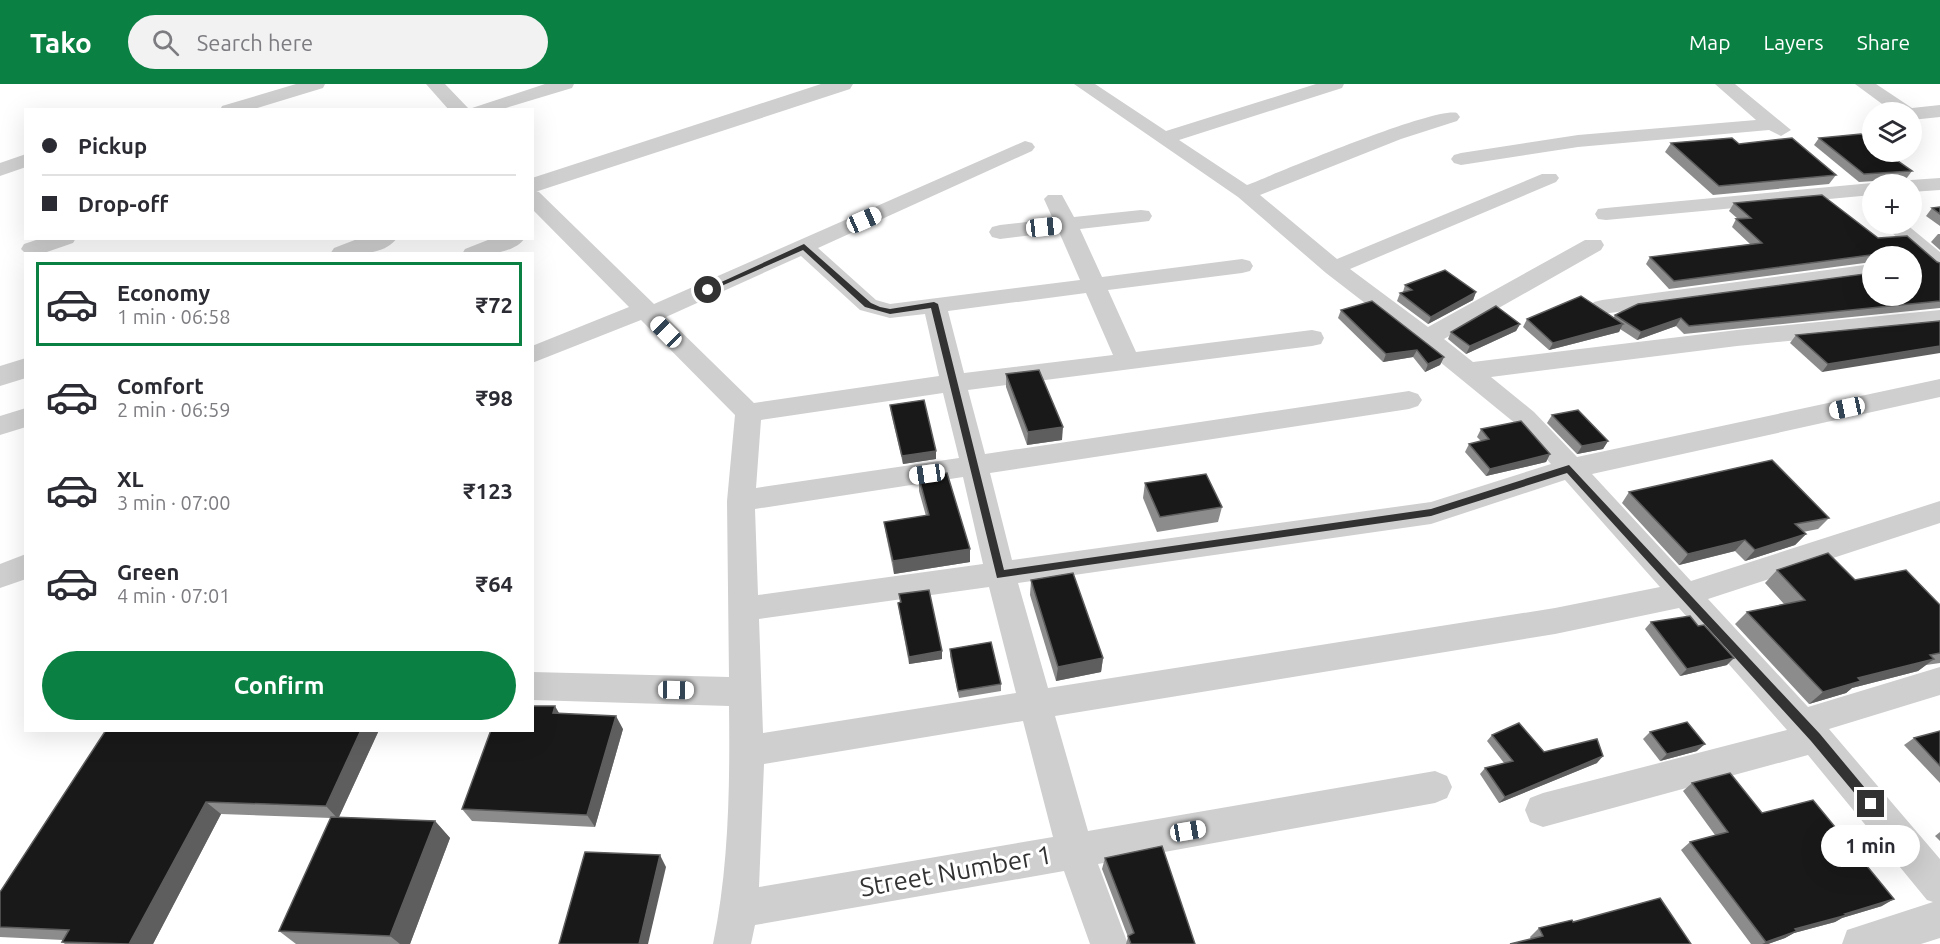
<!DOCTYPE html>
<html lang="en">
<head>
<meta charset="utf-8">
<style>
	body { margin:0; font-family:Ubuntu,sans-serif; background:#f2f2f3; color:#2b2b33; height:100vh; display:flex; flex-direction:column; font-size:22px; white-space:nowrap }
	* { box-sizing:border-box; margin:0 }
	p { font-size:20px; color:#7c7c81 }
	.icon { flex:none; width:33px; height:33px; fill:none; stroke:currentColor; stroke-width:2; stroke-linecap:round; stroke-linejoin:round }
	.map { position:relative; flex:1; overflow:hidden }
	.side { position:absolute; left:24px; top:168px; width:510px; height:480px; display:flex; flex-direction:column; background:#fff; border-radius:0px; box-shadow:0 6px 24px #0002 }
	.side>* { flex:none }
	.guide { position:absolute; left:24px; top:24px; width:510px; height:132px; border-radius:0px; box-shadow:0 6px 24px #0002; display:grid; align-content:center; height:132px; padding:0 18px; background:#fff }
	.buttons { position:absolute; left:1862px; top:18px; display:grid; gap:12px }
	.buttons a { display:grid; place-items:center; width:60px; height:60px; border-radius:50%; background:#fff; box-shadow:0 6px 24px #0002; font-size:30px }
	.end { position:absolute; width:27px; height:27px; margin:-14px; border:8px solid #323232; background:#fff; box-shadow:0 0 0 3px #fff }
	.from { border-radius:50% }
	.bubble { position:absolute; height:42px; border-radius:21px; background:#fff; box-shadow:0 6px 24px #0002; font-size:20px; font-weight:700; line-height:42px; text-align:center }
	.car { position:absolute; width:18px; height:36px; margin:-18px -9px; border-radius:8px; box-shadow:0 0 4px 2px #0007; background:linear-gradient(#fff 24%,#345 0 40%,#fff 0 76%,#345 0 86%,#fff 0) }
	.guide b { display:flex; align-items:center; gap:21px; height:57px; font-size:22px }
	.guide b+b { border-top:2px solid #e1e1e2 }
	.guide i { width:15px; height:15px; background:#2b2b33 }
	ul { padding:10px 0 0; list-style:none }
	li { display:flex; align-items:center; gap:18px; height:84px; margin:0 12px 9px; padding:0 6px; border:3px solid transparent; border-radius:0px }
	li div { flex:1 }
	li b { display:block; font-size:22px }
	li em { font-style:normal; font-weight:700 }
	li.selected { border-color:#0b8043 }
	li>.icon { width:54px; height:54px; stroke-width:1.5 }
	.primary-button { display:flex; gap:12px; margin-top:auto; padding:12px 18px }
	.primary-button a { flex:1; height:69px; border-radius:36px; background:#0b8043; color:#fff; font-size:24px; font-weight:700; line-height:69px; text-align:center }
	header { display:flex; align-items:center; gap:36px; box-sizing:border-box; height:84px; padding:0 30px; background:#0b8043; color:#fff }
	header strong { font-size:28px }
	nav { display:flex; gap:33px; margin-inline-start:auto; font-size:21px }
	.search { width:420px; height:54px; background:#f2f2f3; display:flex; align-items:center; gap:15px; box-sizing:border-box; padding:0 21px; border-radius:33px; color:#7c7c81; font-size:22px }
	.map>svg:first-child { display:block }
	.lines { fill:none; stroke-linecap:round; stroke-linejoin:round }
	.minor { fill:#cfcfcf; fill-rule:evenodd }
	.tertiary { fill:#cfcfcf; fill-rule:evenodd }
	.wall { fill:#8c8c8c }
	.shaded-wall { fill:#5e5e5e }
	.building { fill:#191919; stroke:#5e5e5e; stroke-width:1.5 }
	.route { fill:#323232 }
	.labels { text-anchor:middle; stroke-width:6; stroke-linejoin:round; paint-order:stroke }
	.near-street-label { font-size:26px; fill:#323232; stroke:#fff }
</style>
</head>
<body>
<header>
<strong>Tako</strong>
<div class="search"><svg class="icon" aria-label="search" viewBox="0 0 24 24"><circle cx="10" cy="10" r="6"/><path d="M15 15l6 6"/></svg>Search here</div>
<nav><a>Map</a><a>Layers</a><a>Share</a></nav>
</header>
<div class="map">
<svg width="1940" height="860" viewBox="0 0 1940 860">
	<rect width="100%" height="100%" fill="#fff"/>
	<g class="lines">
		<!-- minor -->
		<g class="minor">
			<path d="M296,0H325L323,4L251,26H220L222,22Z"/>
			<path d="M426,0H445L469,25L545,0H574L572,4L499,26H449Z"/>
			<path d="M1074,0H1095L1166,47L1316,0H1344L1342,4L1179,56L1247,101C1280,88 1433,23 1457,29L1460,33L1457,37L1401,55L1260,111L1337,175L1542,90H1556L1559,94L1556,98L1350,185L1428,243L1585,156H1601L1604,161L1601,166L1444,255L1473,278L1737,246L1940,226V242L1737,262L1491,293L1534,328L1577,373L1940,295V313L1592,390L1691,497L1940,417V439L1708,515L1808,623L1940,583V611L1829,645L1940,775V854L1921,860H1842L1847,846L1933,818L1927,816L1808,671L1543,743L1530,738L1525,726L1530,714L1543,709L1787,646L1679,524L1555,550L1055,632L1088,747L1435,687L1447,692L1452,703L1447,714L1435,719L1098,780L1128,860H1090L1064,787L755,841L751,860H713C729,783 730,700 729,622L532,616V588L729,593L727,417L735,331L641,236L532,279V262L629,223L532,125V106L539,108L654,220L1025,57L1032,59L1035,63L1032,67L818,164L876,216L890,220L1080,196L1059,148L1000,155L992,153L989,148L992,143L1000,141L1053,135L1044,115L1048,111H1062L1074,133L1141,126L1149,127L1152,132L1149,137L1141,138L1080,145L1102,193L1242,175L1250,177L1253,182L1250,187L1242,189L1108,206L1136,268L1312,246L1321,248L1324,254L1321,260L1312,262L968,306L985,370L1409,307L1418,310L1422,316L1418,322L1409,325L990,389L1012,476L1431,418L1551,380L1516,340L1418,260L1326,189L1238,113ZM801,172L860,226L890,234L925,230L939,292L754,319L666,233ZM1086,209L1113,271L964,289L948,227ZM943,309L959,374L756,404L761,336ZM963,393L983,480L758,511L755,425ZM1565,396L1660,503L1555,524L1048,604L1018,499L1431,440ZM989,503L1016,609L763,649L759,535ZM1023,637L1053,753L759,803L764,680Z"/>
			<path d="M1715,0H1735L1791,46L1781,52L1769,46L1578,63L1461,81L1454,79L1451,75L1454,71L1461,69L1578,51L1756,36Z"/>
			<path d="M1855,0H1876L1912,24L1940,21V33L1911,36V28H1893Z"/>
			<path d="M26,70V83L0,92V79Z"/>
			<path d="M1940,94V106L1911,108V100H1902L1911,96Z"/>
			<path d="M1872,99L1879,100H1872V111L1606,136L1598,135L1595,130L1598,125L1606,124Z"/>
			<path d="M1882,140H1906L1940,168V186L1932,184Z"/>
			<path d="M42,154H76L73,159L41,170H26L21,165L24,160Z"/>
			<path d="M493,154H525C512,172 481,170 462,170L465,165Z"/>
			<path d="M1872,180V194L1602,230L1594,228L1590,223L1594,218L1602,216Z"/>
			<path d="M26,324V343L0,351V332Z"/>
			<path d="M26,470V495L0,504V480Z"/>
		</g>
		<!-- tertiary -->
		<g class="tertiary">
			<path d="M821,0H853L850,5L532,109V94Z"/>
			<path d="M360,154H397C384,173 350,170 330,170L334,164Z"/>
			<path d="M26,274V294L0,302V282Z"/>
		</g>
	</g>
	<!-- wall -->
	<g class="wall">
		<path d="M1819,54L1912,87L1906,95L1859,98L1814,61Z"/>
		<path d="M1671,59L1739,60L1836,91L1829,100L1713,111L1665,68Z"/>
		<path d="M1734,119L1878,154L1940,179V224L1684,250L1676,242L1637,256L1620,245L1619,248L1549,266L1523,243L1527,235L1614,233L1615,231L1872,212L1911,172H1872V178L1669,205L1646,180L1650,173L1750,160L1732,143L1736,135H1738L1729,127Z"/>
		<path d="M1940,123V142L1926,132L1932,124Z"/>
		<path d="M1938,150H1940V166L1931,158Z"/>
		<path d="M1405,201L1476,208L1473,216L1428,240L1397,217L1400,209L1403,208Z"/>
		<path d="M1341,226L1444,273L1440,281L1425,288L1413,273L1383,278L1338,234Z"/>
		<path d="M1940,237L1822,288L1790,259L1796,251Z"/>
		<path d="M1520,240L1516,247L1466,270L1448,255L1451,248Z"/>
		<path d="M1006,290L1062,356L1027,361L1006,303Z"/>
		<path d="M890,321L936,375L903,380L891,329Z"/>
		<path d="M1552,331L1608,357L1603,365L1577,370L1547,339Z"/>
		<path d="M1481,345L1550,370L1546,378L1486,392L1465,368L1469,360L1481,357L1477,353Z"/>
		<path d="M919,394L970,478L894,490L886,451L884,438L926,432L919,407Z"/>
		<path d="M1145,399L1222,423L1218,438L1157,448L1143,414Z"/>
		<path d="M1629,408L1829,434L1818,445L1803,448L1806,450L1795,461L1745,477L1735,467L1679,481L1622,419Z"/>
		<path d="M1777,486L1855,496L1940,521V579L1926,581L1918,587L1852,604L1846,609L1809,620L1735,540L1747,528L1784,520L1765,499Z"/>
		<path d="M1031,496L1103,574L1101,588L1056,597L1030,511Z"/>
		<path d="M899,510L942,575L909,580L899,526L898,519L900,518Z"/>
		<path d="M1651,538L1727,581L1680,592L1645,545Z"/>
		<path d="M950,565L1001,600V607L959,614L950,572Z"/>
		<path d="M559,630L623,645L595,743L472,737L462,725Z"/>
		<path d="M106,646H379L339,733L435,737L450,754L410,860H296L279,847L331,734L221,730L153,860H65L62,858L63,856L0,853V808Z"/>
		<path d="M1940,647V699L1904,661L1914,654Z"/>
		<path d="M1650,648L1697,667L1660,677L1643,655Z"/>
		<path d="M1492,651L1544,668L1597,679L1499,719L1480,690L1485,684L1504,679L1487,657Z"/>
		<path d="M1692,699L1762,729L1882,822L1842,834L1835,838L1794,849L1785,854L1768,860H1751L1681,766L1690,758L1715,751L1683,707Z"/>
		<path d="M1940,748V757L1935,752Z"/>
		<path d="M1105,774L1195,860H1126L1128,853L1102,785Z"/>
		<path d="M1573,838L1691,860L1531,855L1530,853L1539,844Z"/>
	</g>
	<!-- shaded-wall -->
	<g class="shaded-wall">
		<path d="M1476,208L1473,216L1428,240L1431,233Z"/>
		<path d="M1681,234L1676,242L1637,256L1641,248Z"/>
		<path d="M1520,240L1516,247L1466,270L1470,262Z"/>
		<path d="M1623,240L1619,248L1549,266L1553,259Z"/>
		<path d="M1940,262V269L1822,288L1828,280Z"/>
		<path d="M1417,266L1413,273L1383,278L1386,270Z"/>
		<path d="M1444,273L1440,281L1425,288L1428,280Z"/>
		<path d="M1063,343L1062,356L1027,361L1028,348Z"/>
		<path d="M1608,357L1603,365L1577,370L1582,362Z"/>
		<path d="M936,367V375L903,380L902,372Z"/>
		<path d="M1550,370L1546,378L1486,392L1490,385Z"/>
		<path d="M1806,450L1795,461L1745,477L1755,466Z"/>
		<path d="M1745,456L1735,467L1679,481L1688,470Z"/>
		<path d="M970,465V478L894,490L893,477Z"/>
		<path d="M942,567V575L909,580V573Z"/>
		<path d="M1103,574L1101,588L1056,597L1058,583Z"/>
		<path d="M1734,574L1727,581L1680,592L1687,585Z"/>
		<path d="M1934,575L1918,587L1852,604L1846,609L1809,620L1823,608L1858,594Z"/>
		<path d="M555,622L563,636L553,629Z"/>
		<path d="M616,632L623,645L595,743L587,731Z"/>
		<path d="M361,646H379L338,735L326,722Z"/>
		<path d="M1705,660L1697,667L1660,677L1667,670Z"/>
		<path d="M1603,672L1597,679L1499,719L1505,713Z"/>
		<path d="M206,718L221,730L153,860H129Z"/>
		<path d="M435,737L450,754L410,860H400L390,852Z"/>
		<path d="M660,771L666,783L648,860H639Z"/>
		<path d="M1894,815L1882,822L1842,834L1835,838L1794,849L1785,854L1768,860H1762L1795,845Z"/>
	</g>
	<!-- building -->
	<g class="building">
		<path d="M1861,50L1872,58V68H1885L1912,87L1864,90L1819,54Z"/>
		<path d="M1732,54L1739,60L1792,54L1836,91L1719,102L1671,59Z"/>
		<path d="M1822,111L1878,154L1907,152L1937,178L1940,179V217L1689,242L1681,234L1641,248L1615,231L1638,220L1872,189V212H1911V172H1880L1878,170L1674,197L1650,173L1762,159L1736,135L1751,134L1734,119Z"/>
		<path d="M1940,123V130L1932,124Z"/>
		<path d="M1445,186L1476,208L1431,233L1400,209L1412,206L1405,201Z"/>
		<path d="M1581,212L1623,240L1553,259L1527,235Z"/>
		<path d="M1372,217L1444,273L1428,280L1417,266L1386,270L1341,226Z"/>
		<path d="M1496,222L1520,240L1470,262L1451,248Z"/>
		<path d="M1940,237V262L1828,280L1796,251Z"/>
		<path d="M1039,286L1063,343L1028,348L1006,290Z"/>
		<path d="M924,316L936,367L902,372L890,321Z"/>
		<path d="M1578,326L1608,357L1582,362L1552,331Z"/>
		<path d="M1521,337L1550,370L1490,385L1469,360L1489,355L1481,345Z"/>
		<path d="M1772,376L1829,434L1795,440L1806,450L1755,466L1745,456L1688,470L1629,408Z"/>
		<path d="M947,389L970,465L893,477L884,438L929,431L919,394Z"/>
		<path d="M1206,390L1222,423L1160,433L1145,399Z"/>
		<path d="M1828,469L1855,496L1906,486L1940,521V569L1930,571L1934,575L1858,594L1861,597L1823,608L1747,528L1805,516L1777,486Z"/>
		<path d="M1073,489L1103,574L1058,583L1031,496Z"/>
		<path d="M929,506L942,567L909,573L898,519L901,518L899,510Z"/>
		<path d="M1690,532L1698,542L1704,541L1734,574L1687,585L1651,538Z"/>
		<path d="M991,558L1001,600L958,607L950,565Z"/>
		<path d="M532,622H555L553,629L616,632L587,731L462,725L491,646H532Z"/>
		<path d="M1687,638L1705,660L1667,670L1650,648Z"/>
		<path d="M1519,639L1544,668L1597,655L1603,672L1505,713L1485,684L1513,677L1492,651Z"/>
		<path d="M106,646H361L326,722L206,718L129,860L62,858L69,846L0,843V808Z"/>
		<path d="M1940,647V682L1914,654Z"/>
		<path d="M1730,689L1762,729L1813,716L1894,815L1845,830L1847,831L1795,845L1797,847L1766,858L1690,758L1728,748L1692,699Z"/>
		<path d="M331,733L435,737L390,852L279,847Z"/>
		<path d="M1162,762L1195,860H1131L1128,852L1134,849L1105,774Z"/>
		<path d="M585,768L660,771L639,860H559Z"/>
		<path d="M1660,814L1691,860H1510L1543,852L1539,844L1572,836L1573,838Z"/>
	</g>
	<!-- route -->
	<path class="route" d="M804,160L871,219L880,223L890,225L934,218L938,220L1004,486L1431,425L1569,381L1820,650L1875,716V724H1867L1811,657L1567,389L1431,432L997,494L931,224L890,230L865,223L803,166L710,207L704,206Z"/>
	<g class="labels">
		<!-- near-street labels -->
		<g class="near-street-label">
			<text transform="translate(956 787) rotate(-10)" y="9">Street Number 1</text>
		</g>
	</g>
</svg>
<div class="buttons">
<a><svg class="icon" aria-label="layers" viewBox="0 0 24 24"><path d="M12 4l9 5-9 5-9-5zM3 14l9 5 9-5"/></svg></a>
<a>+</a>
<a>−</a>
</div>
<i class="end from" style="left:708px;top:206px"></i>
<i class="end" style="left:1871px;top:720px"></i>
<div class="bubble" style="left:1821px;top:741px;width:99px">1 min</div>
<i class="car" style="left:864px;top:136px;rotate:66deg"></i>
<i class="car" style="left:1044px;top:143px;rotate:84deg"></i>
<i class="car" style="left:666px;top:248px;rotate:315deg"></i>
<i class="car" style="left:1847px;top:324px;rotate:258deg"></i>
<i class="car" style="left:927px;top:390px;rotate:262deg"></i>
<i class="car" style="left:676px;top:606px;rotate:91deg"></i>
<i class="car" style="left:1188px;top:747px;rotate:80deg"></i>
<div class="guide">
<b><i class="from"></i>Pickup</b>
<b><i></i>Drop-off</b>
</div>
<section class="side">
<ul>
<li class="selected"><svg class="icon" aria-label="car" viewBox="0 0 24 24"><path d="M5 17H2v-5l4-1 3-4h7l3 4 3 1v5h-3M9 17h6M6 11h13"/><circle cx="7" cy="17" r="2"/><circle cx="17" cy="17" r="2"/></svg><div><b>Economy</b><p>1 min · 06:58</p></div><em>₹72</em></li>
<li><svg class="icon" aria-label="car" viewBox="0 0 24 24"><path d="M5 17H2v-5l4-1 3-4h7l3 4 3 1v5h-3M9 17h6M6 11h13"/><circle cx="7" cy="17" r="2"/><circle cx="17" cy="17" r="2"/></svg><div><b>Comfort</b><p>2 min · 06:59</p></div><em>₹98</em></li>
<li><svg class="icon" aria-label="car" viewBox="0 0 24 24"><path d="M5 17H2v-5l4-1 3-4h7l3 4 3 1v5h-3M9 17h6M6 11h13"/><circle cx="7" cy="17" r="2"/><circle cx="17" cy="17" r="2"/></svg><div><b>XL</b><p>3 min · 07:00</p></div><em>₹123</em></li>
<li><svg class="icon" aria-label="car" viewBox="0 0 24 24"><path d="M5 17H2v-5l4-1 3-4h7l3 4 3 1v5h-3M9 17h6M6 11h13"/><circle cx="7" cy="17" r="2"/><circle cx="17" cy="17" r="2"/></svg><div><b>Green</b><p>4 min · 07:01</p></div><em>₹64</em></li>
</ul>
<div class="primary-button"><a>Confirm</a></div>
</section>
</div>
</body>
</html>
